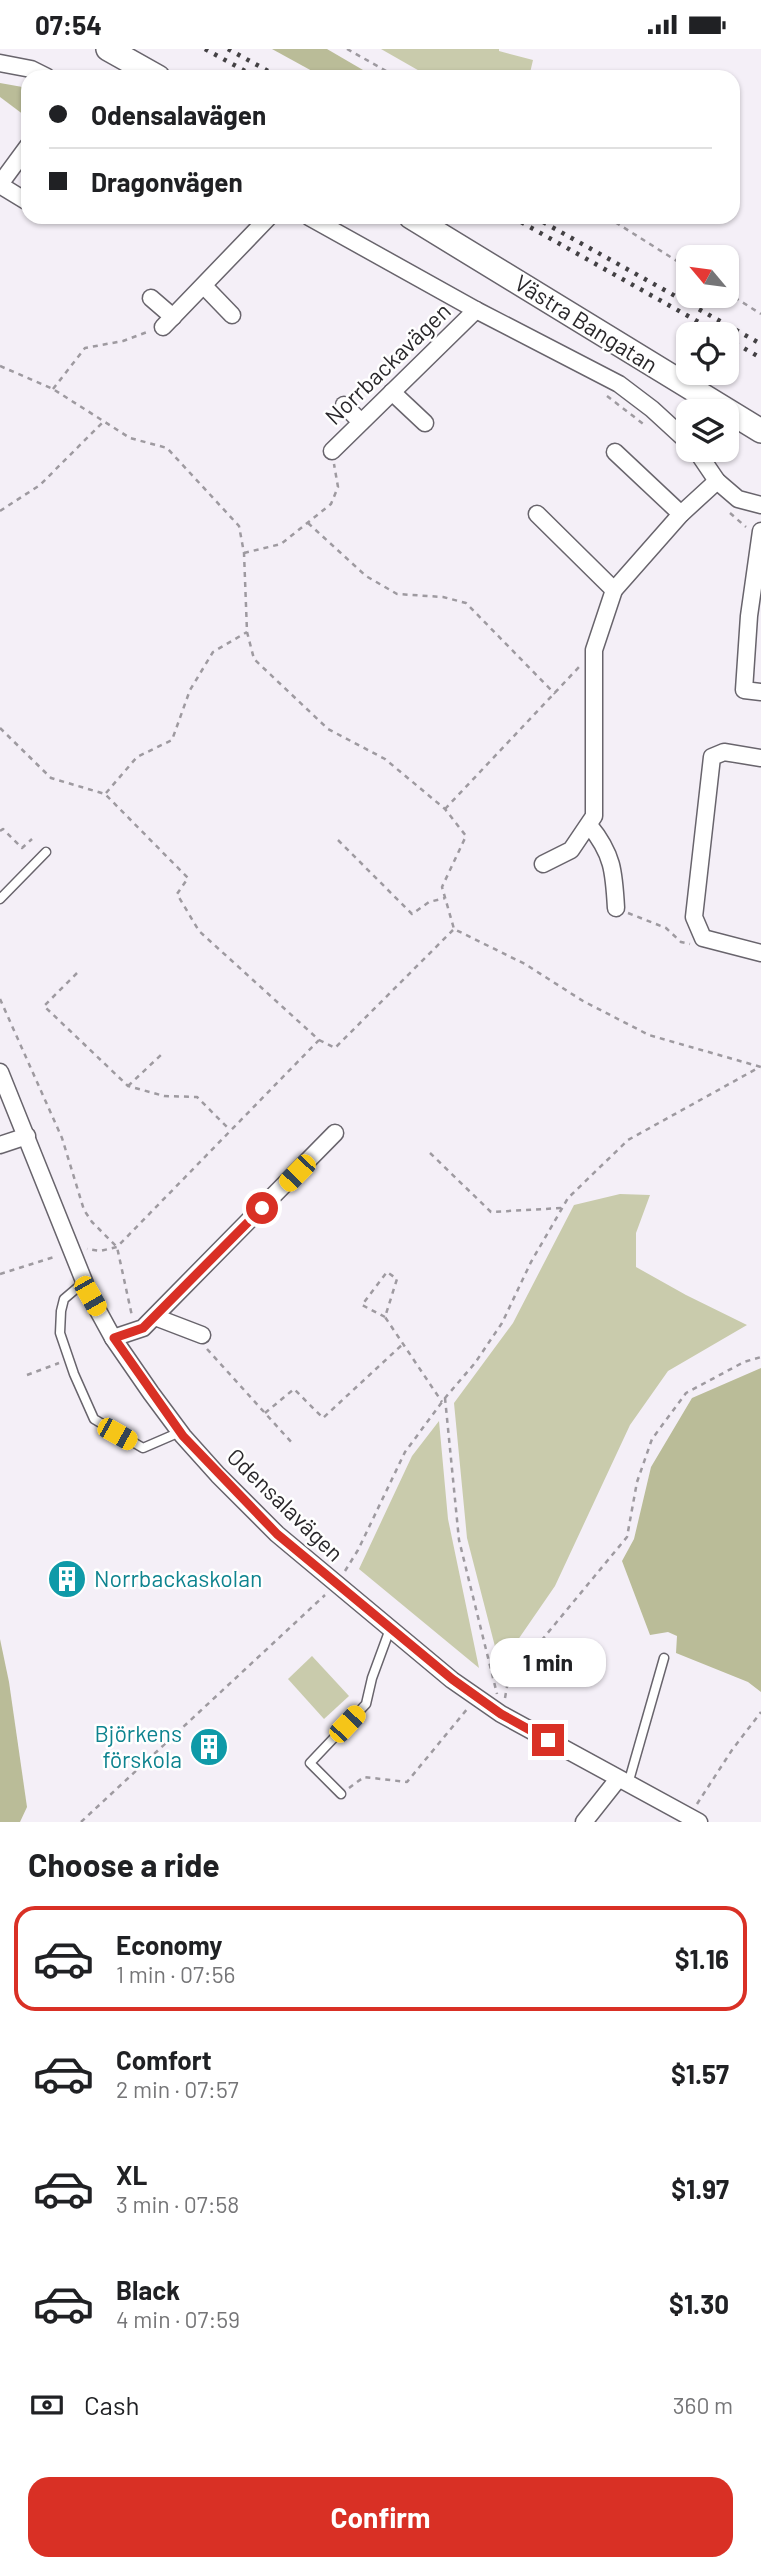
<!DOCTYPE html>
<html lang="en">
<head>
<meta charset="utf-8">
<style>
	body { margin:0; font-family:Barlow,sans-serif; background:#f6f6f6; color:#202124; height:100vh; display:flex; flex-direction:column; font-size:26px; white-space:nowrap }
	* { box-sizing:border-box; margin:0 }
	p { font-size:23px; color:#757577 }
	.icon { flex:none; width:38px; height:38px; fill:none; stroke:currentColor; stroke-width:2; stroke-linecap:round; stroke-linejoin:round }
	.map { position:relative; height:1773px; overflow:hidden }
	.side { display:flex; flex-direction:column; background:#fff; flex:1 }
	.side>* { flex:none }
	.banner { position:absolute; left:21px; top:21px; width:719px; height:154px; border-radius:21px; box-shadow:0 2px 5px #0004; display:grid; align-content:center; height:154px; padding:0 28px; background:#fff }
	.needle { width:46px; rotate:299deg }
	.tools { position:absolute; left:676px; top:196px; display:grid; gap:14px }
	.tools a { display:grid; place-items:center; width:63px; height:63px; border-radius:14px; background:#fff; box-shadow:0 2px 5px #0004; font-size:35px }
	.end { position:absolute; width:32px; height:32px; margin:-16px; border:9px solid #d93025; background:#fff; box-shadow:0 0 0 4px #fff }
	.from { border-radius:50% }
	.bubble { position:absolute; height:49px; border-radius:21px; background:#fff; box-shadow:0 2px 5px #0004; font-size:23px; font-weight:700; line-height:49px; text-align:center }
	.car { position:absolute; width:21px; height:42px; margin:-21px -10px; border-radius:9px; box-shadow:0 0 5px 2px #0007; background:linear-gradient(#f5c518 24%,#345 0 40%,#f5c518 0 76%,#345 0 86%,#f5c518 0) }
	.banner b { display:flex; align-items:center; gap:24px; height:66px; font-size:26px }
	.banner b+b { border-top:2px solid #e0e0e0 }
	.banner i { width:18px; height:18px; background:#202124 }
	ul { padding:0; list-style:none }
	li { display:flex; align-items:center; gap:21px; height:105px; margin:0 14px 10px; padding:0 14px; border:4px solid transparent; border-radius:21px }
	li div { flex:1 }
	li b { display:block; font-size:26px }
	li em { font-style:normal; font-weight:700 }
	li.current { border-color:#d93025 }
	li>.icon { width:63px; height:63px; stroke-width:1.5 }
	h2 { padding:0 28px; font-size:32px; line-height:84px }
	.pay { display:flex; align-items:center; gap:18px; height:77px; padding:0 28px; font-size:26px }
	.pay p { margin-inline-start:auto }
	.cta { display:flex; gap:14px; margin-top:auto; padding:14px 28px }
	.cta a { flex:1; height:80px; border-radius:21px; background:#d93025; color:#fff; font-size:28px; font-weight:700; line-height:80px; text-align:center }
	.status { display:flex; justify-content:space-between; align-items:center; height:49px; padding:0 35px; background:#fff; direction:ltr }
	.status svg { height:19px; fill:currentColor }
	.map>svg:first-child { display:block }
	.green { fill:#c9cbac }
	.forest { fill:#babc98 }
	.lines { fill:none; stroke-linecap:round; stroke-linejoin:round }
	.lane-casing { stroke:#68646c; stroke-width:11 }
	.street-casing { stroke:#68646c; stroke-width:19 }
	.secondary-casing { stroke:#68646c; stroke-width:26 }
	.path { stroke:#9e9aa0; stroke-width:2.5; stroke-dasharray:5 5; stroke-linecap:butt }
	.lane { stroke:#fff; stroke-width:8 }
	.street { stroke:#fff; stroke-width:16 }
	.secondary { stroke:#fff; stroke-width:23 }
	.rail { stroke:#434144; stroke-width:4.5; stroke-dasharray:3.5 7; stroke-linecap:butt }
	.route { stroke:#d93025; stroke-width:9 }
	.labels { text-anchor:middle; stroke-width:5; stroke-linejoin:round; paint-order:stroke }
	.street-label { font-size:23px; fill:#29272a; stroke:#fff }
	.culture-label { font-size:23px; fill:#0d838f; stroke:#fff; text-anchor:start }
</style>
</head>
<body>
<div class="status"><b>07:54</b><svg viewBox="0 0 49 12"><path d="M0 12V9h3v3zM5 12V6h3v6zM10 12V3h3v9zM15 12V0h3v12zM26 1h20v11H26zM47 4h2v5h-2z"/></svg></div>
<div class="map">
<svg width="761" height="1773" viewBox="0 0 761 1773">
	<rect width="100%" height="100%" fill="#f4eff7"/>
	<!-- green -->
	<g class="green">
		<path d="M381,0H499V2L533,11L529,28H430Z"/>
		<path d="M620,1145L650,1146L636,1184V1218L686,1246L747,1276L668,1322L630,1376L555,1537L500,1617L467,1489L454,1354L513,1274L574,1156Z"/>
		<path d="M439,1372L448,1470L479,1619L359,1520L412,1407Z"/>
		<path d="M312,1607L349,1647L324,1670L288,1630Z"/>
	</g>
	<!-- forest -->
	<g class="forest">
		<path d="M272,0H327L375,28H323Z"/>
		<path d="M0,34L28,39V69L0,48Z"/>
		<path d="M761,1319V1643L748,1633L676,1604L677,1587L668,1583L650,1586L622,1512L634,1490L651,1418L692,1349Z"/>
		<path d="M0,1590L9,1633L27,1758L20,1773H0Z"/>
	</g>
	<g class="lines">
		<defs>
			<g id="lane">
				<path d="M0,850L46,803"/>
				<path d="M84,1233L64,1250L61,1262L60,1284L74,1325L94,1370L143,1399L180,1383"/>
				<path d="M628,1735L664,1609"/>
				<path d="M341,1745L310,1714L366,1655L372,1629L390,1580"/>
			</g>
			<g id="street">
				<path d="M0,14L31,20L47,28"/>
				<path d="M0,135L28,97"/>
				<path d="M0,136L26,152"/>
				<path d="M309,168L476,261L619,335L652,360L688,393"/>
				<path d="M204,237L232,266"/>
				<path d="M151,249L173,268"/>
				<path d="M163,278L269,168"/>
				<path d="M392,343L425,374"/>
				<path d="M344,356L361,373"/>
				<path d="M696,401L717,432L738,450L761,456"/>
				<path d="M332,402L476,261"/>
				<path d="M615,403L681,465"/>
				<path d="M537,465L614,541"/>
				<path d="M761,482L749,567L744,641L761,643"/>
				<path d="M761,709L724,703L712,708L694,868L703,889L761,904"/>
				<path d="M589,776C613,805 614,823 616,859"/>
				<path d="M543,815L571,801L594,767V601L614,541L681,465L717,432"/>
				<path d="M0,1023L90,1247L113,1289L151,1344L183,1387L218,1426L277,1485L452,1631L501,1665L699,1773"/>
				<path d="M0,1096L27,1087"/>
				<path d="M155,1268L202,1286"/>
				<path d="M113,1289L143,1279L335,1084"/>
				<path d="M584,1773L618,1730"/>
			</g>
			<g id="secondary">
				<path d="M108,0L158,28"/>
				<path d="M411,168L761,382"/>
			</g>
		</defs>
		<!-- lane casing -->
		<use href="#lane" class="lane-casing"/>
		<!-- street casing -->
		<use href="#street" class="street-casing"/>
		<!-- secondary casing -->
		<use href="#secondary" class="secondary-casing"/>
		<!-- path -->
		<g class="path">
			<path d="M347,0L397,28"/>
			<path d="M288,168L296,172"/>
			<path d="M607,168L688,219"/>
			<path d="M726,243L761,265"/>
			<path d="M0,317L53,340L130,389L167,399L239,477L244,504L247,583L254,610L328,680L385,710L445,760L466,787L442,838L454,880L525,915L583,952L649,986L761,1018"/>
			<path d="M53,340L85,299L123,292L150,282"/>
			<path d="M607,347L646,377"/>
			<path d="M0,462L40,436L103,373"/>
			<path d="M730,464L746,478"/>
			<path d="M308,474L366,527L397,545L443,548L466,554L555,645"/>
			<path d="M244,504L281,495L331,455L338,438L334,415"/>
			<path d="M0,679L51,729L105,745L188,829L177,845L199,882L319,991L117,1198L100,1202L87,1200"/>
			<path d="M106,744L137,708L172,691L190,641L213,603L247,583"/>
			<path d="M445,760L580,617"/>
			<path d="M0,782L3,780L22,799L32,790"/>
			<path d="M338,791L412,865L429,853L445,849"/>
			<path d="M628,864L666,879L681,893L690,895"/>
			<path d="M77,924L44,957L128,1037L164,1047L197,1048L230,1081"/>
			<path d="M0,950L62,1089L84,1161L92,1173L117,1198L132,1267"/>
			<path d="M319,991L335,999L453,881"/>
			<path d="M128,1037L162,1005"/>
			<path d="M430,1104L491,1163L562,1159"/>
			<path d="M0,1225L57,1207"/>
			<path d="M385,1268L362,1256L387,1223L397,1230L385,1268L442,1353"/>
			<path d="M207,1300L293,1395"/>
			<path d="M27,1326L59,1314"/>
			<path d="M445,1349L459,1491L497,1645"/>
			<path d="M265,1364L294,1340L323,1369L404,1294"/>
			<path d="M345,1522L358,1501L405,1403L445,1349L475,1314L502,1274L531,1213L568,1149L628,1091L758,1019"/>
			<path d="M505,1649L508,1632L627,1488L637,1433L652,1390L686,1344L744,1313L761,1308"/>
			<path d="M349,1739L364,1728L407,1733L468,1659"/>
			<path d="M697,1755L732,1701L761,1663"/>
			<path d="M81,1773L325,1546"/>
		</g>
		<!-- lane -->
		<use href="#lane" class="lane"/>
		<!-- street -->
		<use href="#street" class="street"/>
		<!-- secondary -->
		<use href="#secondary" class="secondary"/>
		<!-- rail -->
		<g class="rail">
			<path d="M205,0L256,28"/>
			<path d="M228,0L279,28"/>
			<path d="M512,168L720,285"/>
			<path d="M534,168L761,295"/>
			<path d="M726,289L761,309"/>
		</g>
	</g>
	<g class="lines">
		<!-- route -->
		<path class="route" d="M262,1159L143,1279L114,1289L183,1387L277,1485L452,1630L501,1665L548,1691"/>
	</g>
	<!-- icons -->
	<defs>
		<symbol id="building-disc" viewBox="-11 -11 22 22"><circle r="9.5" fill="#0f9aa8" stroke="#fff"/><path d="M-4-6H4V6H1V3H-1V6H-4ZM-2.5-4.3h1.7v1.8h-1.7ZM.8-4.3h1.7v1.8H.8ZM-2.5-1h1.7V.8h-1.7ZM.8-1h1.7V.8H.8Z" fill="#fff"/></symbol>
	</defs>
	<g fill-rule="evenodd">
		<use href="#building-disc" x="45" y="1508" width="44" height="44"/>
		<use href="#building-disc" x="187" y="1676" width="44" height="44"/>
	</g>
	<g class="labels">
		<!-- street labels -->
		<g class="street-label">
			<text transform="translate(586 275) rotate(32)" y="8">Västra Bangatan</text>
			<text transform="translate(388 315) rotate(-44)" y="8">Norrbackavägen</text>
			<text transform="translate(285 1456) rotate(44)" y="8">Odensalavägen</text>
		</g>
		<!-- culture labels -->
		<g class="culture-label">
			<text x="94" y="1538">Norrbackaskolan</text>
			<text x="182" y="1693" text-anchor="end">Björkens<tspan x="182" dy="26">förskola</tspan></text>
		</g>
	</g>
</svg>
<div class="tools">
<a><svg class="needle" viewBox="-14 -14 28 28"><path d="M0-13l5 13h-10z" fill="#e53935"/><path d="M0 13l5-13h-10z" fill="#757577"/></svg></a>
<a><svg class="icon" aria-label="locate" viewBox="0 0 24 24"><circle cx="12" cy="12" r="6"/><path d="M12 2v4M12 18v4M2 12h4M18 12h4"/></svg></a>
<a><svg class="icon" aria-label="layers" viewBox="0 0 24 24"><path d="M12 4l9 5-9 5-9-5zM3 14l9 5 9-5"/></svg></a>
</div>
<i class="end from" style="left:262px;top:1159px"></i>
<i class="end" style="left:548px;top:1691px"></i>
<div class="bubble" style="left:490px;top:1589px;width:116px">1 min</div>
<i class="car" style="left:297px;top:1124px;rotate:224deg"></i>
<i class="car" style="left:90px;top:1247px;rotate:150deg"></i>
<i class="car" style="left:117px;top:1385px;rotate:119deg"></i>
<i class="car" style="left:347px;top:1675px;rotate:43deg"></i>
<div class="banner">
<b><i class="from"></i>Odensalavägen</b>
<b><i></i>Dragonvägen</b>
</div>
</div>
<section class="side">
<h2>Choose a ride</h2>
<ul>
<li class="current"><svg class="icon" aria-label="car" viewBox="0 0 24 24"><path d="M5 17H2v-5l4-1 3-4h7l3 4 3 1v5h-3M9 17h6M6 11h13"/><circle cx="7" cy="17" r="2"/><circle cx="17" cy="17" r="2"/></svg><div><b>Economy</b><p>1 min · 07:56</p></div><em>$1.16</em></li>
<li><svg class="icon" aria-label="car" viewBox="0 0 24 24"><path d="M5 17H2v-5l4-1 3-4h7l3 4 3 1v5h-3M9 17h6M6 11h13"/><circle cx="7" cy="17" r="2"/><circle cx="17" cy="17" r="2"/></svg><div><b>Comfort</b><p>2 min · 07:57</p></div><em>$1.57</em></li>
<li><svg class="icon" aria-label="car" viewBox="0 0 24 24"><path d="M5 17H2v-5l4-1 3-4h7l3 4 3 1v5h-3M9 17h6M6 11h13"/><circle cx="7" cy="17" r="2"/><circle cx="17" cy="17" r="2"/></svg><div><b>XL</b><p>3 min · 07:58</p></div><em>$1.97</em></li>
<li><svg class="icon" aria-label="car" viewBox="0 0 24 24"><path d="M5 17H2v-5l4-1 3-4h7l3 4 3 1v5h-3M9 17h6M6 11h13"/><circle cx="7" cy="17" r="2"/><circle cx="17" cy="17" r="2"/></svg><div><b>Black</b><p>4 min · 07:59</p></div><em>$1.30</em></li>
</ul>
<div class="pay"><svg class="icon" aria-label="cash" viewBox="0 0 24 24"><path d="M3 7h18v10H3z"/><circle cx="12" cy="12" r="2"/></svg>Cash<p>360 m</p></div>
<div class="cta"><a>Confirm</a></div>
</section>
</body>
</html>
